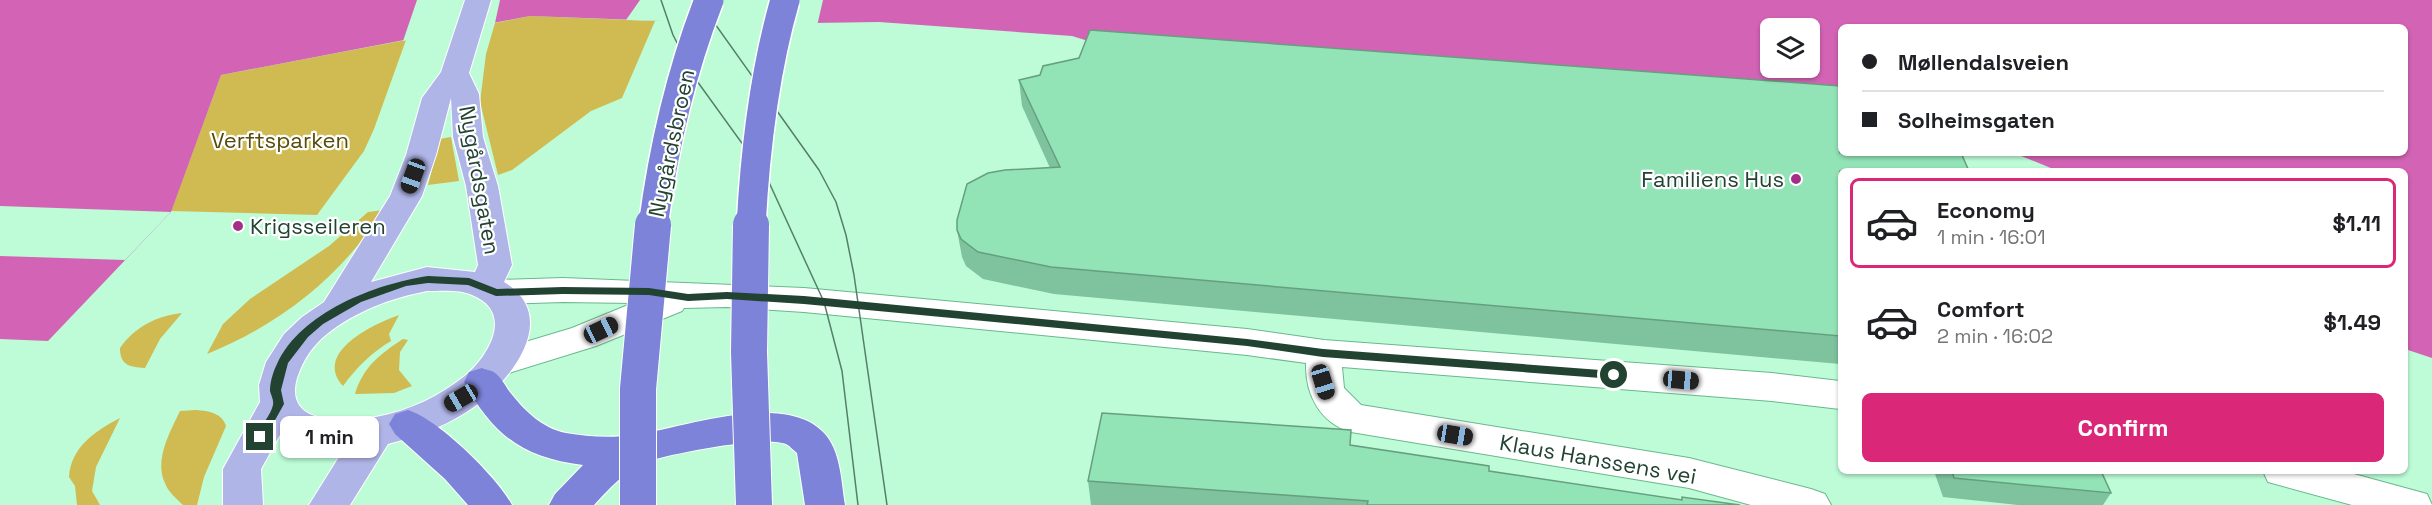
<!DOCTYPE html>
<html lang="en">
<head>
<meta charset="utf-8">
<style>
	body { margin:0; font-family:"Space Grotesk",sans-serif; background:#f2f2f2; color:#202124; height:100vh; display:flex; flex-direction:column; font-size:22px; white-space:nowrap }
	* { box-sizing:border-box; margin:0 }
	p { font-size:20px; color:#757577 }
	.icon { flex:none; width:33px; height:33px; fill:none; stroke:currentColor; stroke-width:2; stroke-linecap:round; stroke-linejoin:round }
	.map { position:relative; flex:1; overflow:hidden }
	.panel { position:absolute; left:1838px; top:168px; width:570px; height:306px; display:flex; flex-direction:column; background:#fff; border-radius:9px; box-shadow:0 2px 4px #0004 }
	.panel>* { flex:none }
	.hud { position:absolute; left:1838px; top:24px; width:570px; height:132px; border-radius:9px; box-shadow:0 2px 4px #0004; display:grid; align-content:center; height:132px; padding:0 24px; background:#fff }
	.buttons { position:absolute; left:1760px; top:18px; display:grid; gap:12px }
	.buttons a { display:grid; place-items:center; width:60px; height:60px; border-radius:9px; background:#fff; box-shadow:0 2px 4px #0004; font-size:30px }
	.end { position:absolute; width:27px; height:27px; margin:-14px; border:8px solid #224332; background:#fff; box-shadow:0 0 0 3px #fff }
	.from { border-radius:50% }
	.bubble { position:absolute; height:42px; border-radius:9px; background:#fff; box-shadow:0 2px 4px #0004; font-size:20px; font-weight:600; line-height:42px; text-align:center }
	.car { position:absolute; width:18px; height:36px; margin:-18px -9px; border-radius:8px; box-shadow:0 0 4px 2px #0007; background:linear-gradient(#222 24%,#8ab4d8 0 40%,#222 0 76%,#8ab4d8 0 86%,#222 0) }
	.hud b { display:flex; align-items:center; gap:21px; height:57px; font-size:22px }
	.hud b+b { border-top:2px solid #e0e0e0 }
	.hud i { width:15px; height:15px; background:#202124 }
	ul { padding:10px 0 0; list-style:none }
	li { display:flex; align-items:center; gap:18px; height:90px; margin:0 12px 9px; padding:0 12px; border:3px solid transparent; border-radius:9px }
	li div { flex:1 }
	li b { display:block; font-size:22px }
	li em { font-style:normal; font-weight:600 }
	li.current { border-color:#db2777 }
	li>.icon { width:54px; height:54px; stroke-width:1.5 }
	.action { display:flex; gap:12px; margin-top:auto; padding:12px 24px }
	.action a { flex:1; height:69px; border-radius:9px; background:#db2777; color:#fff; font-size:24px; font-weight:600; line-height:69px; text-align:center }
	.map>svg:first-child { display:block }
	.green { fill:#cfbb51 }
	.water { fill:#d363b5; fill-rule:evenodd }
	.pier { fill:#bdfcd7 }
	.lines { fill:none; stroke-linecap:round; stroke-linejoin:round }
	.minor-casing { stroke:#69b88d; stroke-width:2 }
	.major-casing { stroke:#fff; stroke-width:2 }
	.highway-casing { stroke:#fff; stroke-width:2 }
	.minor { fill:#fff; fill-rule:evenodd }
	.major { fill:#b0b5e8; fill-rule:evenodd }
	.highway { fill:#7c83d8; fill-rule:evenodd }
	.tram { stroke:#557f68; stroke-width:1.5 }
	.highway-bridge-far1-casing { stroke:#fff; stroke-width:32; stroke-linecap:butt }
	.highway-bridge-casing { stroke:#fff; stroke-width:38; stroke-linecap:butt }
	.highway-bridge-far1 { stroke:#7c83d8; stroke-width:29 }
	.highway-bridge { stroke:#7c83d8; stroke-width:36 }
	.wall { fill:#7ec39d }
	.building { fill:#92e3b6; stroke:#669f7f; stroke-width:1.5 }
	.route { fill:#224332 }
	.poi-dot { fill:#a42f88; stroke:#fff; stroke-width:2 }
	.labels { text-anchor:middle; stroke-width:4.5; stroke-linejoin:round; paint-order:stroke }
	.park-label { font-size:22px; fill:#564b0a; stroke:#fff }
	.street-label { font-size:22px; fill:#224332; stroke:#fff }
	.poi-label { font-size:22px; fill:#224332; stroke:#fff; text-anchor:end }
</style>
</head>
<body>
<div class="map">
<svg width="2432" height="505" viewBox="0 0 2432 505">
	<rect width="100%" height="100%" fill="#bdfcd7"/>
	<!-- green -->
	<g class="green">
		<path d="M530,16L655,21L622,98L591,111L512,170L498,175L480,102L486,54L495,23Z"/>
		<path d="M406,40L374,129L364,151L317,215L171,211L221,75Z"/>
		<path d="M451,137L459,181L428,185L440,139Z"/>
		<path d="M384,210C339,278 282,323 207,354L223,324L250,299L329,246L368,212Z"/>
		<path d="M182,313L160,339L145,368C129,367 120,365 120,348C135,327 156,316 182,313Z"/>
		<path d="M399,315L389,334L391,341C371,353 357,367 343,386C313,352 374,324 399,315Z"/>
		<path d="M403,339L408,340L400,352L399,370L412,386L394,393L355,394C363,367 380,354 403,339Z"/>
		<path d="M196,410C209,411 222,413 226,426L204,477L197,505H183C177,499 168,492 165,483C154,460 170,432 180,411Z"/>
		<path d="M120,418L96,467L92,491L100,505H77L75,486L69,477C71,447 95,431 120,418Z"/>
	</g>
	<!-- water -->
	<path class="water" d="M0,0H2432V358L2405,349L2404,171H2058L2014,153H2404V27H1840V112L1108,47L1072,36L879,22L746,24L530,16L221,75L171,212L48,341L0,339ZM1770,28H1809V68H1770Z"/>
	<!-- pier -->
	<g class="pier">
		<path d="M417,0H500L495,23L403,41Z"/>
		<path d="M640,0H823L817,26L746,27L661,24L662,21L626,20Z"/>
		<path d="M0,206L171,212L125,260L0,256Z"/>
	</g>
	<g class="lines">
		<defs>
			<g id="minor">
				<path d="M563,278L804,288L1247,329L1324,340L1772,373L1840,381V409L1772,401L1342,367L1344,388L1361,405L1689,458L1811,489L1825,494L1831,505H1751L1689,488L1351,432C1320,423 1305,394 1306,363L1247,355L804,312L727,307L684,308L682,311L596,346L499,376L486,372L481,363L486,354L572,328L633,303L563,302L496,304L484,300L479,292L484,284L496,280Z"/>
				<path d="M2263,471H2343L2427,494L2432,505H2352L2268,482Z"/>
			</g>
			<path id="major" d="M465,0H491L469,73L479,94L483,137L498,186L512,265L504,282C565,319 505,389 465,413C441,428 415,437 388,444L350,505H309L344,449L314,446L281,433L261,469L263,505H223V469L260,402L259,385L266,362L284,334L302,317L324,302L390,196L406,155L422,98L441,72ZM451,98L453,137L466,186L478,265L475,272L427,267L371,282L422,196L436,155ZM427,291C441,291 459,289 472,295C514,312 490,354 466,375C440,396 409,411 376,417C346,422 283,427 297,378C303,360 312,346 327,334C356,311 391,298 427,291Z"/>
			<g id="highway">
				<path d="M482,368C486,370 492,370 495,373C500,376 505,385 509,391C524,410 541,428 566,433C588,437 612,438 634,435C683,428 783,391 823,432C841,450 841,482 845,505H805L797,453C793,450 790,446 786,444C764,435 667,454 643,463C627,469 606,492 594,505H549L555,494L583,465C523,458 493,435 464,382L469,372Z"/>
				<path d="M408,410C438,419 497,477 512,505H468L445,479L395,434L389,424L395,414Z"/>
			</g>
		</defs>
		<!-- minor casing -->
		<use href="#minor" class="minor-casing"/>
		<!-- major casing -->
		<use href="#major" class="major-casing"/>
		<!-- highway casing -->
		<use href="#highway" class="highway-casing"/>
		<!-- minor -->
		<use href="#minor" class="minor"/>
		<!-- major -->
		<use href="#major" class="major"/>
		<!-- highway -->
		<use href="#highway" class="highway"/>
		<!-- tram -->
		<g class="tram">
			<path d="M661,0L673,35L697,81L767,178L824,302L842,371L858,505"/>
			<path d="M698,0L819,170L836,202L846,235L854,275L887,505"/>
		</g>
		<defs>
			<g id="highway-bridge-far1">
				<path d="M653,227C663,150 681,72 709,0"/>
				<path d="M751,227C755,151 764,73 785,0"/>
			</g>
			<g id="highway-bridge">
				<path d="M751,225L749,352L754,505"/>
				<path d="M638,505V389L653,225"/>
			</g>
		</defs>
		<!-- highway-bridge-far1 casing -->
		<use href="#highway-bridge-far1" class="highway-bridge-far1-casing"/>
		<!-- highway-bridge casing -->
		<use href="#highway-bridge" class="highway-bridge-casing"/>
		<!-- highway-bridge-far1 -->
		<use href="#highway-bridge-far1" class="highway-bridge-far1"/>
		<!-- highway-bridge -->
		<use href="#highway-bridge" class="highway-bridge"/>
	</g>
	<!-- wall -->
	<g class="wall">
		<path d="M1019,80L1840,171V364L1054,294L983,279L966,266L962,257L957,230L1050,168L1022,106Z"/>
		<path d="M1350,445L1489,471L1681,500L1682,497L1740,505H1091L1088,481Z"/>
		<path d="M1934,471H2101L2111,493L2103,505H2018L1943,497Z"/>
	</g>
	<!-- building -->
	<g class="building">
		<path d="M1090,30L1840,86V153H1961L1969,171H1840V336L1051,267L978,252L961,239L957,230V220L967,184L988,173L1005,170L1060,167L1019,80L1040,75L1043,66L1079,58Z"/>
		<path d="M1102,413L1351,430L1350,445L1489,466V471L1682,500V497L1740,505H1367L1368,501L1088,481Z"/>
		<path d="M1952,471H2101L2111,493L1954,478Z"/>
	</g>
	<!-- route -->
	<path class="route" d="M428,276L469,278L497,289L563,287L649,288L688,294L727,292L804,296L1247,339L1323,349L1614,371L1619,375L1614,379L1323,357L1247,346L804,304L727,299L688,301L649,295L563,294L496,296L468,285L428,283L406,286L361,302L323,324L308,337L288,363L281,390L284,404L264,440H256L254,437C260,427 271,415 273,405C274,400 271,395 270,391C270,382 273,372 277,364C301,312 375,284 428,276Z"/>
	<!-- markers -->
	<g class="poi-dot">
		<circle cx="1796" cy="179" r="6"/>
		<circle cx="238" cy="226" r="6"/>
	</g>
	<g class="labels">
		<!-- park labels -->
		<g class="park-label">
			<text x="280" y="148">Verftsparken</text>
		</g>
		<!-- street labels -->
		<g class="street-label">
			<text transform="translate(671 143) rotate(-78)" y="8">Nygårdsbroen</text>
			<text transform="translate(480 180) rotate(80)" y="8">Nygårdsgaten</text>
			<text transform="translate(1598 459) rotate(10)" y="8">Klaus Hanssens vei</text>
		</g>
		<!-- poi labels -->
		<g class="poi-label">
			<text x="1784" y="187">Familiens Hus</text>
			<text x="250" y="234" text-anchor="start">Krigsseileren</text>
		</g>
	</g>
</svg>
<div class="buttons">
<a><svg class="icon" aria-label="layers" viewBox="0 0 24 24"><path d="M12 4l9 5-9 5-9-5zM3 14l9 5 9-5"/></svg></a>
</div>
<i class="end from" style="left:1614px;top:375px"></i>
<i class="end" style="left:260px;top:437px"></i>
<div class="bubble" style="left:280px;top:416px;width:99px">1 min</div>
<i class="car" style="left:413px;top:176px;rotate:200deg"></i>
<i class="car" style="left:601px;top:330px;rotate:65deg"></i>
<i class="car" style="left:1681px;top:380px;rotate:95deg"></i>
<i class="car" style="left:1323px;top:382px;rotate:163deg"></i>
<i class="car" style="left:461px;top:398px;rotate:240deg"></i>
<i class="car" style="left:1455px;top:435px;rotate:99deg"></i>
<div class="hud">
<b><i class="from"></i>Møllendalsveien</b>
<b><i></i>Solheimsgaten</b>
</div>
<section class="panel">
<ul>
<li class="current"><svg class="icon" aria-label="car" viewBox="0 0 24 24"><path d="M5 17H2v-5l4-1 3-4h7l3 4 3 1v5h-3M9 17h6M6 11h13"/><circle cx="7" cy="17" r="2"/><circle cx="17" cy="17" r="2"/></svg><div><b>Economy</b><p>1 min · 16:01</p></div><em>$1.11</em></li>
<li><svg class="icon" aria-label="car" viewBox="0 0 24 24"><path d="M5 17H2v-5l4-1 3-4h7l3 4 3 1v5h-3M9 17h6M6 11h13"/><circle cx="7" cy="17" r="2"/><circle cx="17" cy="17" r="2"/></svg><div><b>Comfort</b><p>2 min · 16:02</p></div><em>$1.49</em></li>
</ul>
<div class="action"><a>Confirm</a></div>
</section>
</div>
</body>
</html>
